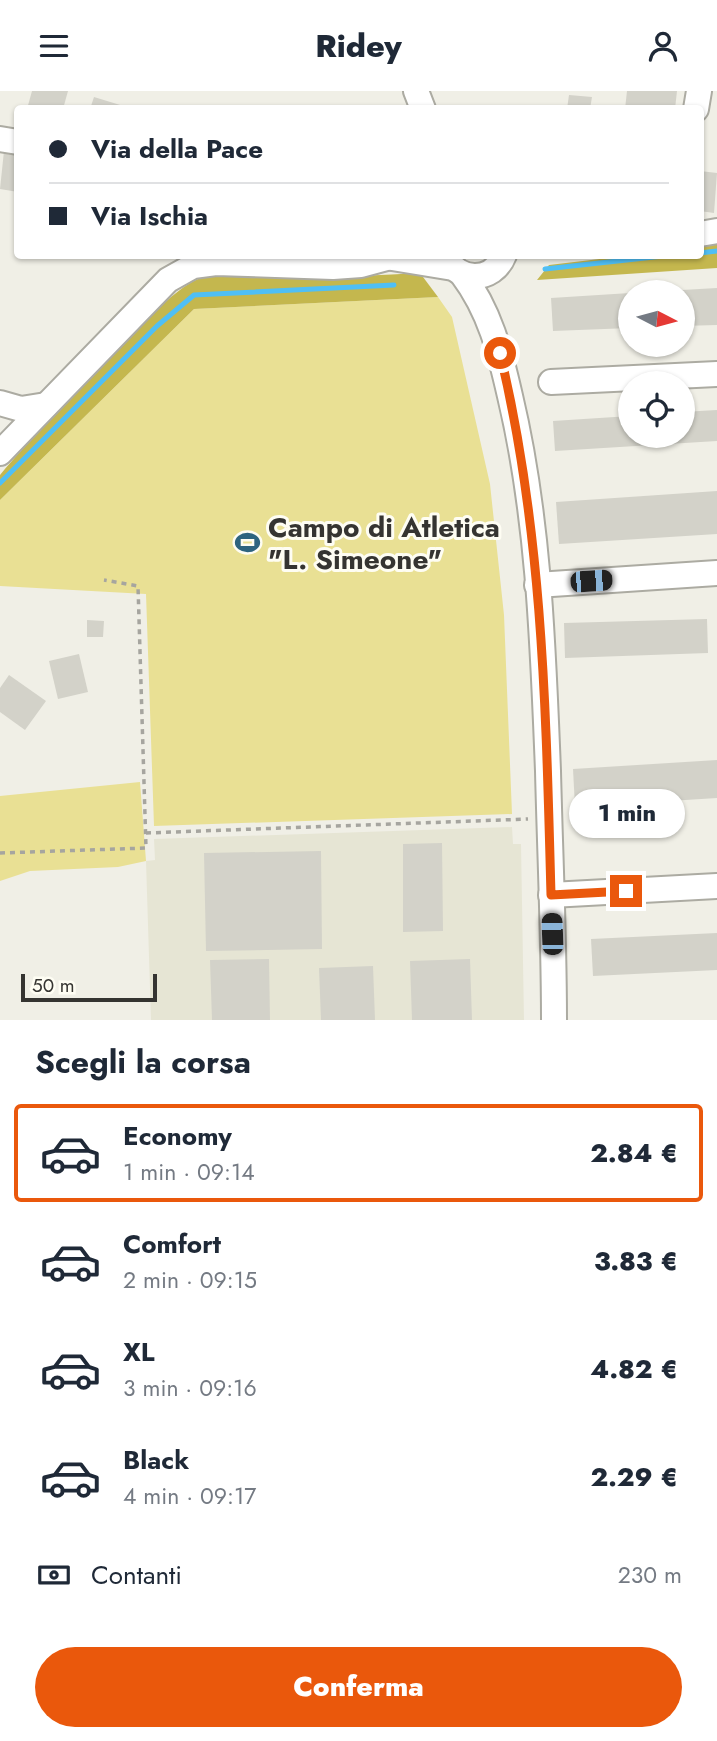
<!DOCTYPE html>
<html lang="it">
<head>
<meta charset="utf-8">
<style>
	body { margin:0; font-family:Jost,sans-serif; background:#f6f6f7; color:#1f2937; height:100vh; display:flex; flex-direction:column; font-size:26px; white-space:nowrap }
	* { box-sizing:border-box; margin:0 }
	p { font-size:23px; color:#747a83 }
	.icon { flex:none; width:38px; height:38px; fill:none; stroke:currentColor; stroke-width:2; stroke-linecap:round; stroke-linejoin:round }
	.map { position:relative; height:929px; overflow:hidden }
	.side { display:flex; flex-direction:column; background:#fff; flex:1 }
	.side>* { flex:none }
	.top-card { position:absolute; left:14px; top:14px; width:690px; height:154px; border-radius:7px; box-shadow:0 2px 5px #0004; display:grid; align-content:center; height:154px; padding:0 35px; background:#fff }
	.needle { width:46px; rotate:96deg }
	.tools { position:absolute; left:618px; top:189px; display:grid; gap:14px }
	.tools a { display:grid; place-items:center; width:77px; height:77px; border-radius:50%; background:#fff; box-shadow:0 2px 5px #0004; font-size:35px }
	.scale { position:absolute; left:21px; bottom:18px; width:136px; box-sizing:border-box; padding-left:7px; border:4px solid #353431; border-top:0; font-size:19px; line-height:24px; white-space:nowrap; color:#353431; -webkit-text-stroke:5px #fefdf3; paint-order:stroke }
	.end { position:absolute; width:32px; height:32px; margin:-16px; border:9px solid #ea580c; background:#fff; box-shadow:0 0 0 4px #fff }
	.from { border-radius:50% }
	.bubble { position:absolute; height:49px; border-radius:24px; background:#fff; box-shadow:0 2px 5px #0004; font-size:23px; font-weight:800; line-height:49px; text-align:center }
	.car { position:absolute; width:21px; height:42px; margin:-21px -10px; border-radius:9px; box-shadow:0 0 5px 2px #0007; background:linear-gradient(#222 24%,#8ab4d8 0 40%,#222 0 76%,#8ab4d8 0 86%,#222 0) }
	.top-card b { display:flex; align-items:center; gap:24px; height:66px; font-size:26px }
	.top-card b+b { border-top:2px solid #e0e1e3 }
	.top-card i { width:18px; height:18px; background:#1f2937 }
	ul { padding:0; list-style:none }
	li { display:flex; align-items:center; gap:21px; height:98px; margin:0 14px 10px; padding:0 21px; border:4px solid transparent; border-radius:7px }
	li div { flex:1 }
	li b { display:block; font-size:26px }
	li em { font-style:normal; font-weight:800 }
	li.current { border-color:#ea580c }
	li>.icon { width:63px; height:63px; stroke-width:1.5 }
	h2 { padding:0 35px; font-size:32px; line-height:84px }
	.pay { display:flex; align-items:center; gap:18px; height:77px; padding:0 35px; font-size:26px }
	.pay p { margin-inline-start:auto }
	.button { display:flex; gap:14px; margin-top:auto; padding:14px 35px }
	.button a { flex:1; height:80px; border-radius:42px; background:#ea580c; color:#fff; font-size:28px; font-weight:800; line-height:80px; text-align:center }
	header { display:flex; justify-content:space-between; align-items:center; height:91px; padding:0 35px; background:#fff; font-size:32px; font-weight:800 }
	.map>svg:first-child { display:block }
	.built { fill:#e6e5d4 }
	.green { fill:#e9e094 }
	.forest { fill:#c4b74e }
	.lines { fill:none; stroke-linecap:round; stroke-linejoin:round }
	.stream { stroke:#4fbff5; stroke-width:5 }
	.building { fill:#d3d2c9 }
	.minor-casing { stroke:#acaba2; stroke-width:28 }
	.path { stroke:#a6a59f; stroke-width:3.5; stroke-dasharray:5 5; stroke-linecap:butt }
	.minor { stroke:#fff; stroke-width:24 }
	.route { stroke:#ea580c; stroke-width:9 }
	.labels { text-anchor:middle; stroke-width:6; stroke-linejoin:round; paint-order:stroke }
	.poi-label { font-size:28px; font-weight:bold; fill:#353431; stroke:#fefdf3; text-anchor:start }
</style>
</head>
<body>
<header><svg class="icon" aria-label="menu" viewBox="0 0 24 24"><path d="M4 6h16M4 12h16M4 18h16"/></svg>Ridey<svg class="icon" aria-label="person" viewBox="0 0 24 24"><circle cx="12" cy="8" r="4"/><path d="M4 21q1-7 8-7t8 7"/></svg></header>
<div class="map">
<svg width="717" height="929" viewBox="0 0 717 929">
	<rect width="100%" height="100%" fill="#f0efe6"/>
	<!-- built -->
	<path class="built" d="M512,736L513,753H521L524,929H151L146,770L155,769L154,748Z"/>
	<!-- green -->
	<g class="green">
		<path d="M438,206L452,226L490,393L504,524L512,723L154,735L146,503L0,495V409L194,218Z"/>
		<path d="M140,691L146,770L118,776L30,780L0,790V705Z"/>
	</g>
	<!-- forest -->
	<g class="forest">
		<path d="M717,152V177L537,189L549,174L633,164H700V155Z"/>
		<path d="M420,182L438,206L194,218L0,409V384C30,349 166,195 201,187C236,179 273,186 308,186C345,186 382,184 420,182Z"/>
	</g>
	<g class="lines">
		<!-- stream -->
		<g class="stream">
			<path d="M700,162L717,160"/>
			<path d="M545,178L672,164"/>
			<path d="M0,392L157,235L194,204L394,194"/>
		</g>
	</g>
	<!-- building -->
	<g class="building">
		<path d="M32,0H68L63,18H27Z"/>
		<path d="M627,0H677L675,18H625Z"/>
		<path d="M569,4L592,6L590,18H567Z"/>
		<path d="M94,6L130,17V18H90Z"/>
		<path d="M4,60L18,62V101L0,98Z"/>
		<path d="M700,80L717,82L714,122L700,120Z"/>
		<path d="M717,197V234L682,235V199Z"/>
		<path d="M630,202V237L553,240L551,207Z"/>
		<path d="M717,319V350L555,360L553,330L630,325V345H682V321Z"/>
		<path d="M717,400V443L559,453L556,411Z"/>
		<path d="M707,528L708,562L565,567L564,532Z"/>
		<path d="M87,529L104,530L103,546H87Z"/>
		<path d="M79,563L88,601L58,608L49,570Z"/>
		<path d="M9,584L46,610L25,639L0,621V597Z"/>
		<path d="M717,669V707L575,716L573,678Z"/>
		<path d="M442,752L443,840L403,841V753Z"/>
		<path d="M321,760L322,858L206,860L204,762Z"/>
		<path d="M717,842V879L593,885L591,848Z"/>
		<path d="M269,868L270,929H212L210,869Z"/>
		<path d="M470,868L472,929H412L410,870Z"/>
		<path d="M373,875L375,929H321L319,877Z"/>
	</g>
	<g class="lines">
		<defs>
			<g id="minor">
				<path d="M416,0L423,18"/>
				<path d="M696,18L699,0"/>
				<path d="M0,48L18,51"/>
				<path d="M700,143L717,140"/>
				<path d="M445,164C457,192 493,192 504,164"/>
				<path d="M392,167L453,177"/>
				<path d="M462,183C490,220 500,261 510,305C539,427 543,555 548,680C550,763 554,846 554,929"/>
				<path d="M551,291L717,283"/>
				<path d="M0,312L21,318L46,314"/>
				<path d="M0,362L168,189L193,175L216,172L333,176L361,174L398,164"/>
				<path d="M537,494L717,482"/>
				<path d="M551,804L717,795"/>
			</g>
		</defs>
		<!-- minor casing -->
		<use href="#minor" class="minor-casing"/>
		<!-- path -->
		<g class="path">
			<path d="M146,742L528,728"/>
			<path d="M0,762L146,757L138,495L104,489"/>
		</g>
		<!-- minor -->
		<use href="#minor" class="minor"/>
	</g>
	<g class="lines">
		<!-- route -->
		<path class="route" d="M500,262C543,441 546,621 551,804L626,800"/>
	</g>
	<!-- icons -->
	<defs>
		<symbol id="stadium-bare" viewBox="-9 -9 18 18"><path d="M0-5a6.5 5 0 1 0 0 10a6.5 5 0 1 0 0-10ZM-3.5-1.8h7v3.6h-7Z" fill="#2e647f" stroke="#fefdf3" stroke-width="2.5" paint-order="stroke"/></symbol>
	</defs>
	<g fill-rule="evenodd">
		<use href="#stadium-bare" x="230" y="434" width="35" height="35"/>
	</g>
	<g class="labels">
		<!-- poi labels -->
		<g class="poi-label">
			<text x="268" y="446">Campo di Atletica<tspan x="268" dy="32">"L. Simeone"</tspan></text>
		</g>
	</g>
</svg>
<div class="tools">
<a><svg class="needle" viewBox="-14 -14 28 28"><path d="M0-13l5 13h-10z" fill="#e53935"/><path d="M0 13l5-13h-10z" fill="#747a83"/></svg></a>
<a><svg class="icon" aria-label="locate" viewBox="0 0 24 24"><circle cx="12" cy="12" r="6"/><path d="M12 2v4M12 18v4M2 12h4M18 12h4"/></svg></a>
</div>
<div class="scale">50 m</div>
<i class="end from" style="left:500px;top:262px"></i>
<i class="end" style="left:626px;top:800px"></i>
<div class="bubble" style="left:569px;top:698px;width:116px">1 min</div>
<i class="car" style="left:591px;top:490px;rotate:86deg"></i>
<i class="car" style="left:552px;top:843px;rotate:358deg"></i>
<div class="top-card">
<b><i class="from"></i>Via della Pace</b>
<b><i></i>Via Ischia</b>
</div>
</div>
<section class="side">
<h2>Scegli la corsa</h2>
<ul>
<li class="current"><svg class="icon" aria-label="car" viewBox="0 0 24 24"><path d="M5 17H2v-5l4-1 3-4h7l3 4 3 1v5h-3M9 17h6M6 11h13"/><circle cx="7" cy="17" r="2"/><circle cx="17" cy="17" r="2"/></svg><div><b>Economy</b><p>1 min · 09:14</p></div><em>2.84 €</em></li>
<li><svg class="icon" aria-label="car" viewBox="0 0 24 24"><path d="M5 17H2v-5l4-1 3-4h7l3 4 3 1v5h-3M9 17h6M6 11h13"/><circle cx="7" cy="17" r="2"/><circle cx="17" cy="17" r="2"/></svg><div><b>Comfort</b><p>2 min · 09:15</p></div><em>3.83 €</em></li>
<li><svg class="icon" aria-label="car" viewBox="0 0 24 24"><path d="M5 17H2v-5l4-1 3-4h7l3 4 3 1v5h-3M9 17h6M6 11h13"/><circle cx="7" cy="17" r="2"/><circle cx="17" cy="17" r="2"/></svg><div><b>XL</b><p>3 min · 09:16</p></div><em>4.82 €</em></li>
<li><svg class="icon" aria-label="car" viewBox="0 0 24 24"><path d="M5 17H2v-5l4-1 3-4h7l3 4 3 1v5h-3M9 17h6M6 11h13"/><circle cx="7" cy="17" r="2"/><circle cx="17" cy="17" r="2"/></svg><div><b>Black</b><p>4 min · 09:17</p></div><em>2.29 €</em></li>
</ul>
<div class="pay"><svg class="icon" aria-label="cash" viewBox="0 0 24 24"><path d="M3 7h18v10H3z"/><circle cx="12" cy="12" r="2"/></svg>Contanti<p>230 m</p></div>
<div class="button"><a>Conferma</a></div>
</section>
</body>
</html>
